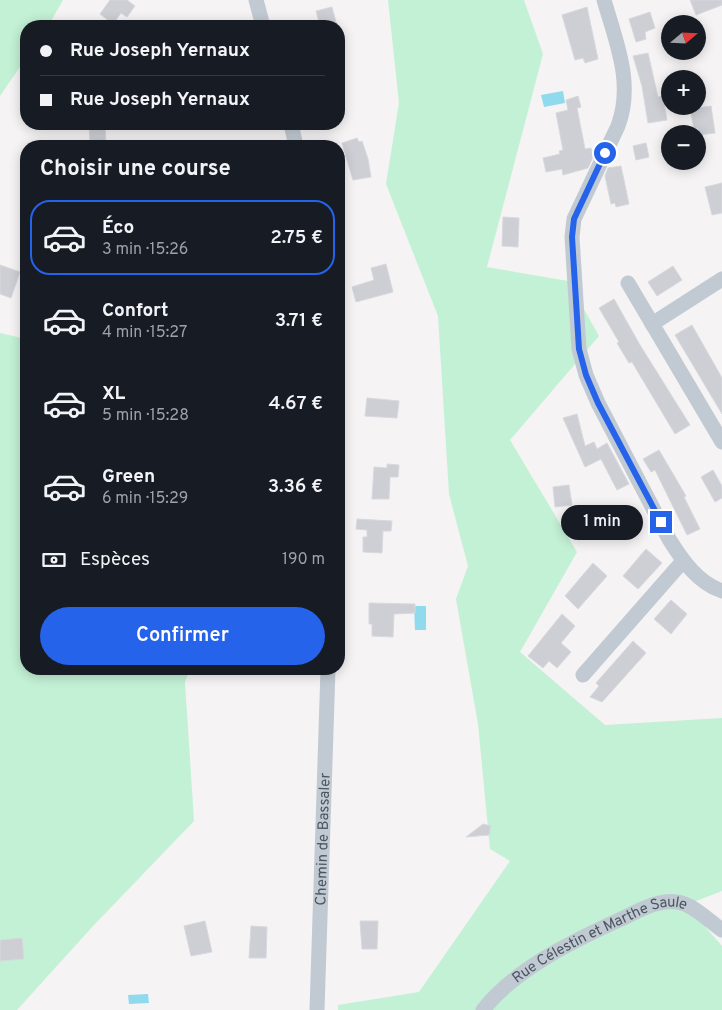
<!DOCTYPE html>
<html lang="fr">
<head>
<meta charset="utf-8">
<style>
	body { margin:0; font-family:Overpass,sans-serif; background:#20242c; color:#f1f3f6; height:100vh; display:flex; flex-direction:column; font-size:19px; white-space:nowrap }
	* { box-sizing:border-box; margin:0 }
	p { font-size:16px; color:#9ea1a6 }
	.icon { flex:none; width:28px; height:28px; fill:none; stroke:currentColor; stroke-width:2; stroke-linecap:round; stroke-linejoin:round }
	.map { position:relative; flex:1; overflow:hidden }
	.sheet { position:absolute; left:20px; top:140px; width:325px; height:535px; display:flex; flex-direction:column; background:#171b24; border-radius:20px; box-shadow:0 2px 12px #0003 }
	.sheet>* { flex:none }
	.banner { position:absolute; left:20px; top:20px; width:325px; height:110px; border-radius:20px; box-shadow:0 2px 12px #0003; display:grid; align-content:center; height:110px; padding:0 20px; background:#171b24 }
	.needle { width:32px; rotate:71deg }
	.fabs { position:absolute; left:661px; top:15px; display:grid; gap:10px }
	.fabs a { display:grid; place-items:center; width:45px; height:45px; border-radius:50%; background:#171b24; box-shadow:0 2px 12px #0003; font-size:25px }
	.end { position:absolute; width:22px; height:22px; margin:-11px; border:6px solid #2563eb; background:#fff; box-shadow:0 0 0 2px #fff }
	.from { border-radius:50% }
	.bubble { position:absolute; height:35px; border-radius:18px; background:#171b24; box-shadow:0 2px 12px #0003; font-size:16px; font-weight:600; line-height:35px; text-align:center }
	.banner b { display:flex; align-items:center; gap:18px; height:48px; font-size:19px }
	.banner b+b { border-top:1px solid #363941 }
	.banner i { width:12px; height:12px; background:#f1f3f6 }
	ul { padding:0; list-style:none }
	li { display:flex; align-items:center; gap:15px; height:75px; margin:0 10px 8px; padding:0 10px; border:2px solid transparent; border-radius:20px }
	li div { flex:1 }
	li b { display:block; font-size:19px }
	li em { font-style:normal; font-weight:600 }
	li.on { border-color:#2563eb }
	li>.icon { width:45px; height:45px; stroke-width:1.5 }
	h2 { padding:0 20px; font-size:22px; line-height:60px }
	.pay { display:flex; align-items:center; gap:12px; height:55px; padding:0 20px; font-size:19px }
	.pay p { margin-inline-start:auto }
	.cta { display:flex; gap:10px; margin-top:auto; padding:10px 20px }
	.cta a { flex:1; height:58px; border-radius:30px; background:#2563eb; color:#fff; font-size:20px; font-weight:600; line-height:58px; text-align:center }
	.map>svg:first-child { display:block }
	.green { fill:#c3f1d5 }
	.water { fill:#90daee }
	.building { fill:#cdcfd5; stroke:#d7d9de }
	.lines { fill:none; stroke-linecap:round; stroke-linejoin:round }
	.street { stroke:#c1cad2; stroke-width:15 }
	.route { stroke:#2563eb; stroke-width:6 }
	.labels { text-anchor:middle; stroke-width:5; stroke-linejoin:round; paint-order:stroke }
	.street-label { font-size:15px; fill:#4a5661; stroke:#fff }
</style>
</head>
<body>
<div class="map">
<svg width="722" height="1010" viewBox="0 0 722 1010">
	<rect width="100%" height="100%" fill="#f5f3f3"/>
	<!-- green -->
	<g class="green">
		<path d="M0,0H63L48,26H26V58L0,96Z"/>
		<path d="M388,0H524L543,54L487,267L568,281L599,336L510,440L577,552L520,652L605,725L722,718V891L686,905L722,946V1010H338V1005L419,992L510,861L490,849L478,724L456,599L468,566L449,494L438,316L386,184L399,103Z"/>
		<path d="M0,333L26,339V669H190L185,682L194,821L93,926L17,1010H0Z"/>
	</g>
	<!-- water -->
	<g class="water">
		<path d="M563,91L565,103L544,107L541,95Z"/>
		<path d="M414,606H426V630H415Z"/>
		<path d="M148,994L149,1003L129,1004L128,995Z"/>
	</g>
	<!-- building -->
	<g class="building">
		<path d="M110,0H127L135,6L127,17L121,13L113,24L100,14Z"/>
		<path d="M690,0H722V5L696,15Z"/>
		<path d="M332,7L337,26H320L316,11Z"/>
		<path d="M587,7L598,59L585,63L583,58L575,60L562,15Z"/>
		<path d="M650,12L655,28L645,32L646,39L636,42L629,19Z"/>
		<path d="M648,53L658,97L663,96L667,120L648,123L642,86L633,56Z"/>
		<path d="M578,96L581,107L577,108L585,149L591,148L593,157L588,168L563,175L562,169L546,172L543,158L560,154L559,151L563,150L556,113L568,110L566,100Z"/>
		<path d="M711,106L715,133L698,135V128L694,129L690,109Z"/>
		<path d="M89,124H105L106,144L90,145Z"/>
		<path d="M357,138L359,142L362,141L368,159L371,177L353,180L342,143Z"/>
		<path d="M646,143L649,157L636,160L633,146Z"/>
		<path d="M621,166L629,204L616,207L615,203L611,204L605,176L608,168Z"/>
		<path d="M722,183V213L712,215L705,187Z"/>
		<path d="M503,217L519,218L518,247L502,246Z"/>
		<path d="M386,264L393,292L356,302L352,287L374,280L371,268Z"/>
		<path d="M0,265L20,272L11,298L0,294Z"/>
		<path d="M673,266L682,280L657,296L648,282Z"/>
		<path d="M614,299L640,345L690,425L675,434L632,362L629,363L617,343L619,342L599,308Z"/>
		<path d="M692,325L722,378V414L675,335Z"/>
		<path d="M367,398L399,401L397,418L365,416Z"/>
		<path d="M577,414L585,446L594,442L597,449L607,443L629,484L617,490L601,459L585,467L563,418Z"/>
		<path d="M659,450L686,496L684,497L700,529L687,535L655,470L651,472L643,459Z"/>
		<path d="M387,464L399,465L398,477H390L389,499H372L374,467L387,468Z"/>
		<path d="M713,470L722,486V498L715,502L701,477Z"/>
		<path d="M569,485L572,505L555,507L553,487Z"/>
		<path d="M357,519L392,521L391,531H383L382,553L363,552V537H367V530L356,529Z"/>
		<path d="M646,549L662,563L638,589L623,576Z"/>
		<path d="M593,563L607,576L578,609L565,596Z"/>
		<path d="M671,600L687,614L671,634L654,619Z"/>
		<path d="M369,603L415,604V613L394,614L393,637L372,636V624H369Z"/>
		<path d="M562,614L575,626L561,643L571,652L557,668L549,661L543,668L528,656Z"/>
		<path d="M633,641L646,653L602,702L590,697L599,686L596,683Z"/>
		<path d="M483,824L491,826L489,835L466,837Z"/>
		<path d="M205,921L212,952L191,956L184,926Z"/>
		<path d="M360,921H378L377,949H362Z"/>
		<path d="M251,926L267,927L266,958H249Z"/>
		<path d="M22,938L24,959L0,961V940Z"/>
	</g>
	<g class="lines">
		<!-- street -->
		<g class="street">
			<path d="M256,0L263,26"/>
			<path d="M604,0C616,42 634,83 618,126L574,219L572,237L579,349L586,375L598,403L669,539C682,560 698,583 722,591"/>
			<path d="M291,124L296,146"/>
			<path d="M628,283L722,442"/>
			<path d="M652,324L722,279"/>
			<path d="M583,675L683,561"/>
			<path id="s1" d="M317,1010L328,669"/>
			<path id="s2" d="M483,1010C515,969 573,941 619,920C637,912 657,899 677,902C693,904 709,921 722,930"/>
		</g>
	</g>
	<g class="lines">
		<!-- route -->
		<path class="route" d="M605,153L574,219L572,237L579,349L586,375L598,403L661,522"/>
	</g>
	<g class="labels">
		<!-- street labels -->
		<g class="street-label">
			<text dy="5" stroke="none"><textPath href="#s1" startOffset="171">Chemin de Bassaler</textPath></text>
			<text dy="5" stroke="none"><textPath href="#s2" startOffset="140">Rue Célestin et Marthe Saule</textPath></text>
		</g>
	</g>
</svg>
<div class="fabs">
<a><svg class="needle" viewBox="-14 -14 28 28"><path d="M0-13l5 13h-10z" fill="#e53935"/><path d="M0 13l5-13h-10z" fill="#9ea1a6"/></svg></a>
<a>+</a>
<a>−</a>
</div>
<i class="end from" style="left:605px;top:153px"></i>
<i class="end" style="left:661px;top:522px"></i>
<div class="bubble" style="left:561px;top:505px;width:82px">1 min</div>
<div class="banner">
<b><i class="from"></i>Rue Joseph Yernaux</b>
<b><i></i>Rue Joseph Yernaux</b>
</div>
<section class="sheet">
<h2>Choisir une course</h2>
<ul>
<li class="on"><svg class="icon" aria-label="car" viewBox="0 0 24 24"><path d="M5 17H2v-5l4-1 3-4h7l3 4 3 1v5h-3M9 17h6M6 11h13"/><circle cx="7" cy="17" r="2"/><circle cx="17" cy="17" r="2"/></svg><div><b>Éco</b><p>3 min · 15:26</p></div><em>2.75 €</em></li>
<li><svg class="icon" aria-label="car" viewBox="0 0 24 24"><path d="M5 17H2v-5l4-1 3-4h7l3 4 3 1v5h-3M9 17h6M6 11h13"/><circle cx="7" cy="17" r="2"/><circle cx="17" cy="17" r="2"/></svg><div><b>Confort</b><p>4 min · 15:27</p></div><em>3.71 €</em></li>
<li><svg class="icon" aria-label="car" viewBox="0 0 24 24"><path d="M5 17H2v-5l4-1 3-4h7l3 4 3 1v5h-3M9 17h6M6 11h13"/><circle cx="7" cy="17" r="2"/><circle cx="17" cy="17" r="2"/></svg><div><b>XL</b><p>5 min · 15:28</p></div><em>4.67 €</em></li>
<li><svg class="icon" aria-label="car" viewBox="0 0 24 24"><path d="M5 17H2v-5l4-1 3-4h7l3 4 3 1v5h-3M9 17h6M6 11h13"/><circle cx="7" cy="17" r="2"/><circle cx="17" cy="17" r="2"/></svg><div><b>Green</b><p>6 min · 15:29</p></div><em>3.36 €</em></li>
</ul>
<div class="pay"><svg class="icon" aria-label="cash" viewBox="0 0 24 24"><path d="M3 7h18v10H3z"/><circle cx="12" cy="12" r="2"/></svg>Espèces<p>190 m</p></div>
<div class="cta"><a>Confirmer</a></div>
</section>
</div>
</body>
</html>
